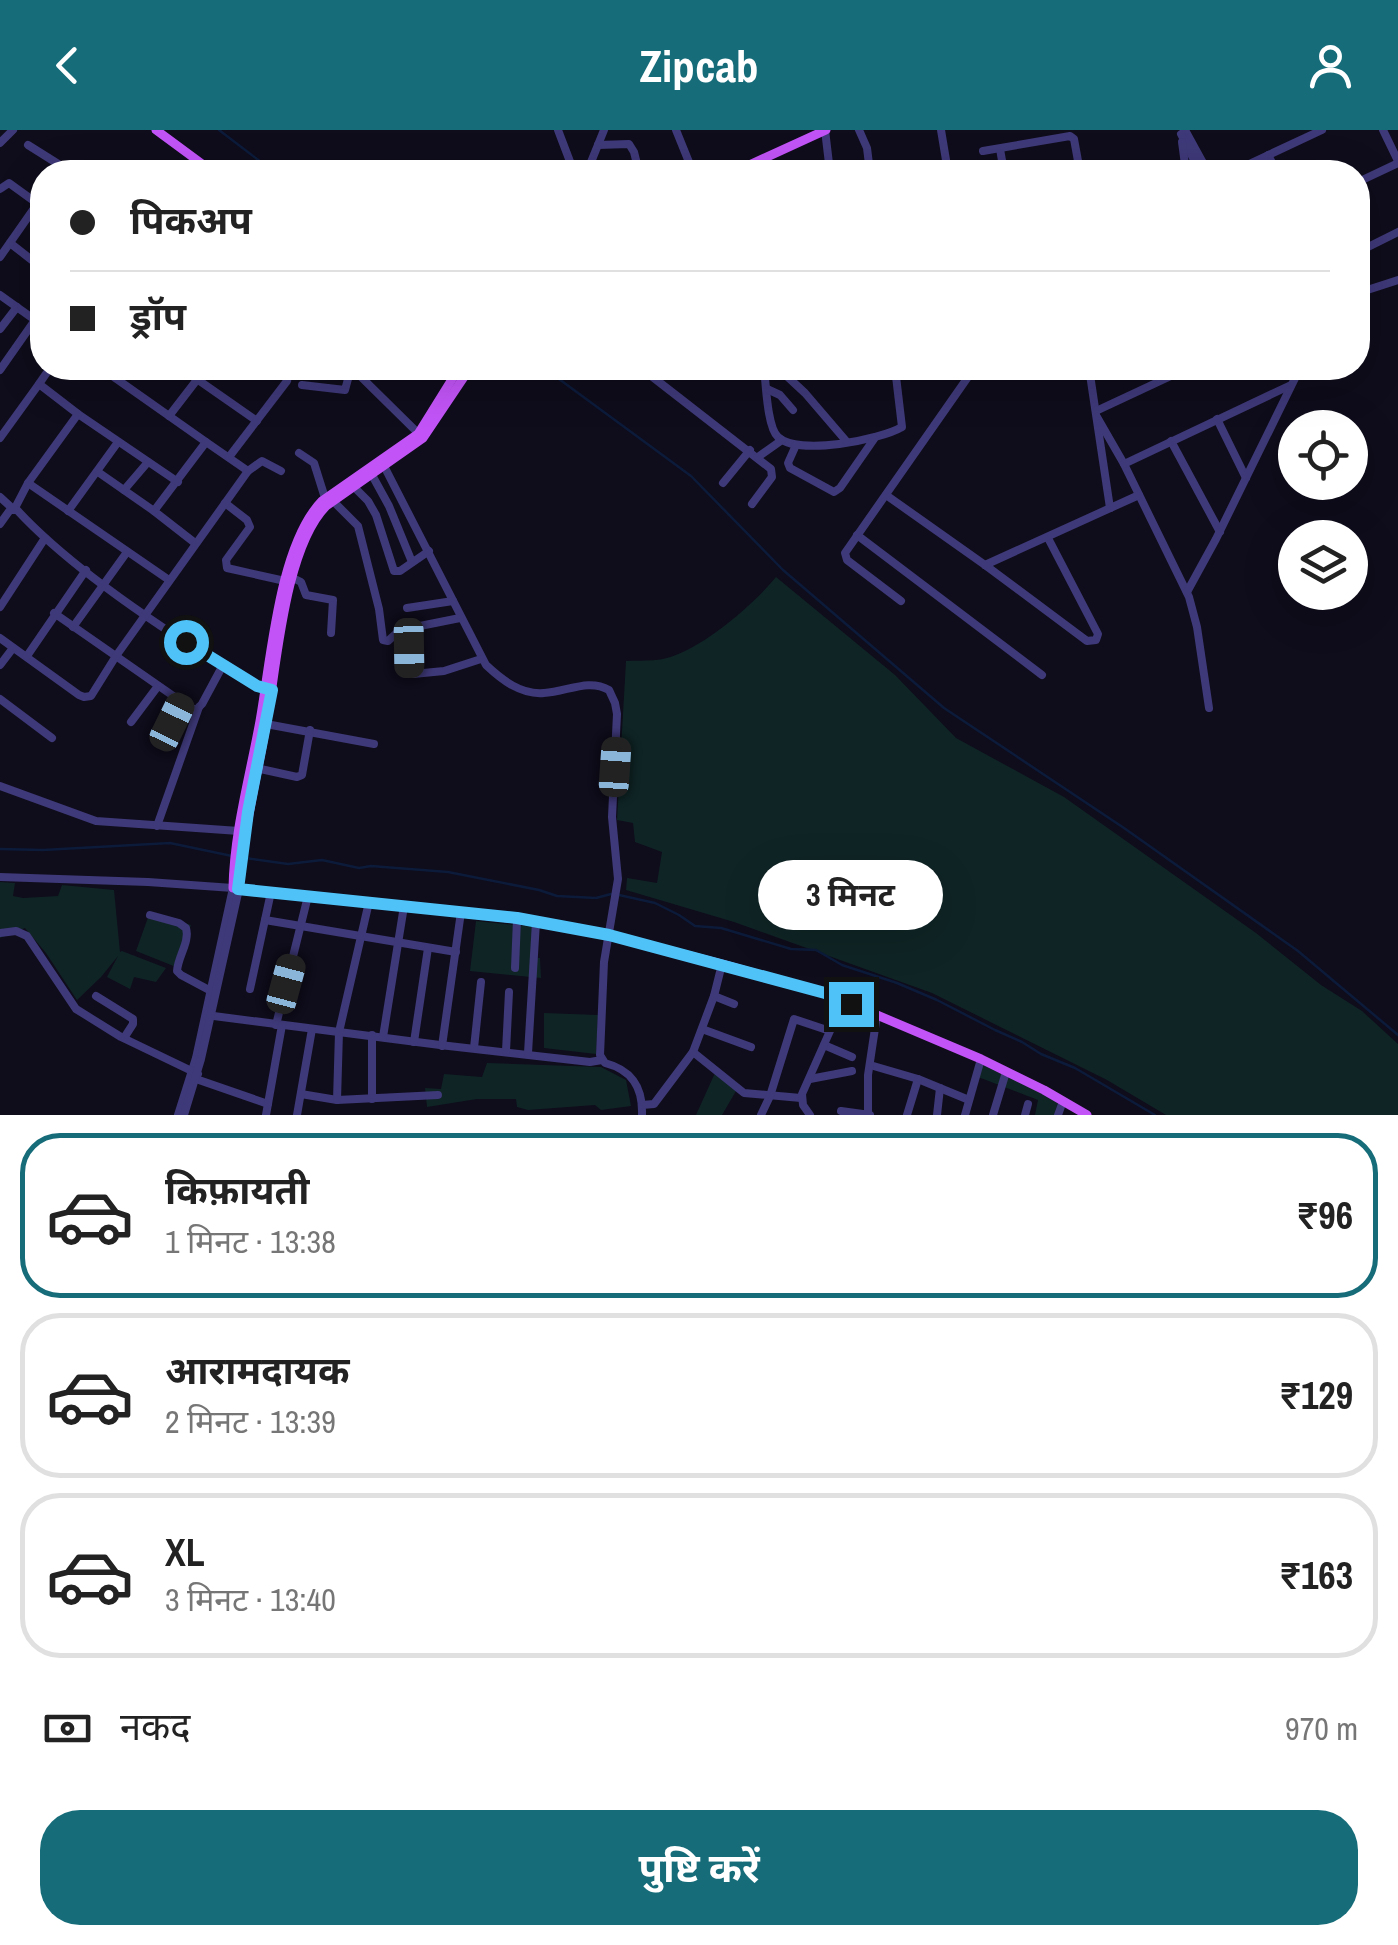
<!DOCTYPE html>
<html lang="hi">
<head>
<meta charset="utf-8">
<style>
	body { margin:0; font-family:"Archivo Narrow","Noto Sans Devanagari",sans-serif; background:#f6f6f6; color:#222; height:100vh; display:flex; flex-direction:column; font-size:38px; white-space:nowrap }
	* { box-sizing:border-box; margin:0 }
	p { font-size:32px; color:#767676 }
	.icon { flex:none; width:55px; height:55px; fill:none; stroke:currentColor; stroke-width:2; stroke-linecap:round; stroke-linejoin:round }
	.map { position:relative; height:985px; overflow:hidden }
	.sheet { display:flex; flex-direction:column; background:#fff; flex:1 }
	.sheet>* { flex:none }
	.banner { position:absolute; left:30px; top:30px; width:1340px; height:220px; border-radius:40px; box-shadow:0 10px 40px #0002; display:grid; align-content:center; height:220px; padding:0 40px; background:#fff }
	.buttons { position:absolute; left:1278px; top:280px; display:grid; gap:20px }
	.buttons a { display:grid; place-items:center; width:90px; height:90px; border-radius:50%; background:#fff; box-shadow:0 10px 40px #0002; font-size:50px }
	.end { position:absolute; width:45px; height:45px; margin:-22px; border:12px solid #4fc3f7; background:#111; box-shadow:0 0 0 5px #111 }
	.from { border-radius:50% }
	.bubble { position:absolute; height:70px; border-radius:35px; background:#fff; box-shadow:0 10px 40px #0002; font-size:32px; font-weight:700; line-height:70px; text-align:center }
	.car { position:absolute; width:30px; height:60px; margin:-30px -15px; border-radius:12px; box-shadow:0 0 8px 2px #0007; background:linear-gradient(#222 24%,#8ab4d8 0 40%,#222 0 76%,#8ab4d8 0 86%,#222 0) }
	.banner b { display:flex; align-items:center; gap:35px; height:95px; font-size:38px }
	.banner b+b { border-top:2px solid #e0e0e0 }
	.banner i { width:25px; height:25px; background:#222 }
	ul { padding:18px 0 0; list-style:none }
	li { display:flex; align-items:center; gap:30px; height:165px; margin:0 20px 15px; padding:0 20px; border:5px solid #e0e0e0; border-radius:40px }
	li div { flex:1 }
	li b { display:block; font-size:38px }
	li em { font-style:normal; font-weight:700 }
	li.on { border-color:#176c7a }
	li>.icon { width:90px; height:90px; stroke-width:1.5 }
	.pay { display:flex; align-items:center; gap:25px; height:110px; padding:0 40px; font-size:38px }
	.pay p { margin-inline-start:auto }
	.action { display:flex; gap:20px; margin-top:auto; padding:20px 40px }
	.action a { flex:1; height:115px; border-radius:40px; background:#176c7a; color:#fff; font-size:40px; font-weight:700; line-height:115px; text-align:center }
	header { display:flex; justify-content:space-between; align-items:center; height:130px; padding:0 40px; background:#176c7a; color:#fff; font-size:45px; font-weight:700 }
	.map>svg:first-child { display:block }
	.green { fill:#0f2425 }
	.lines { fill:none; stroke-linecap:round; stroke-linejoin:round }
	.stream { stroke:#0c1b3a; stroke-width:2.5 }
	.minor { stroke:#3e3978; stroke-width:8 }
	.major { stroke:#c254f7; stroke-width:9 }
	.route { stroke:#4fc3f7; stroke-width:12 }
</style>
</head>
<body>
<header><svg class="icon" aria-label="back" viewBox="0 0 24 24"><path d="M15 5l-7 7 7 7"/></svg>Zipcab<svg class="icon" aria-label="person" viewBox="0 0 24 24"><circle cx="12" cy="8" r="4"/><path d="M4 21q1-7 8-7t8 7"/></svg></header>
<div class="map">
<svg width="1398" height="985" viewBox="0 0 1398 985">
	<rect width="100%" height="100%" fill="#0f0c1b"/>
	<!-- green -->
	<g class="green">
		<path d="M776,447L895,545L956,608L1064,667L1256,803L1321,855L1362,881L1398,914V985H1166L1107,950L932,863L734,792L626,760L627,748L657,753L662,722L635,712L633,693L617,690L626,531C639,530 654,532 667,528C703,518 752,476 776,447Z"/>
		<path d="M0,752L15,753L13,766L23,768L58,766L62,755L114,760L120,822L122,821L166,838L156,852L134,847L130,859L107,847L118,826L101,847L77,870L46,823L25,798L0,808Z"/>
		<path d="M150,782L191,795L176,837L136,821Z"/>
		<path d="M476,791L534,797L533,828H540L541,848L470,841Z"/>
		<path d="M544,883L598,885L596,924L544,918Z"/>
		<path d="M487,933L601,937L626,950L631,976L601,980L595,975L528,980L517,977L516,969H477L427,977L425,958L441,959L444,944L482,947Z"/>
		<path d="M983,934L1059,969L1054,985H1035L1038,970L978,947Z"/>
		<path d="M715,943L736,961L722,985H696Z"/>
	</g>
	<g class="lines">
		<!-- stream -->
		<g class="stream">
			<path d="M219,0L274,42"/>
			<path d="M544,238L691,346L783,440L944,578L1124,698L1298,821L1398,905"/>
			<path d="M0,719L43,720L170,713L232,726"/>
			<path d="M245,728L288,734L322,730L359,738L371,736L448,742L539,760L557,766L596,768L611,764"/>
			<path d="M619,765L655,773L679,785L695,796L721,798L791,819L816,820L842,835L897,853L937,870L995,900L1022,912L1041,924L1075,938L1155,985"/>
		</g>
		<!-- minor -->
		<g class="minor">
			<path d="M558,0L574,42"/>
			<path d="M676,0L693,42"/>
			<path d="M825,0L830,42"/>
			<path d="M859,0L867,18L870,42"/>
			<path d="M941,0L948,42"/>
			<path d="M1185,0L1208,42"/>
			<path d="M1383,0L1398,31"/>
			<path d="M1181,4L1200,42"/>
			<path d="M1182,12L1186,42"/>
			<path d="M0,13L13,0"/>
			<path d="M28,15L71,42"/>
			<path d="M598,15L629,14L634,22L639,42"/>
			<path d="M1000,19L1004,42"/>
			<path d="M983,21L1070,6L1074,9L1080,42"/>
			<path d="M1268,25L1277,42"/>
			<path d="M587,42L604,0"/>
			<path d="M1232,42L1322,0"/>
			<path d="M1358,52L1398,33"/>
			<path d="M0,59L9,53L38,74"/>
			<path d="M10,113L42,138"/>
			<path d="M1358,122L1398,102"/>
			<path d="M0,127L42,67"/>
			<path d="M1358,163L1398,150"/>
			<path d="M0,165L35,190"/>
			<path d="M0,199L17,177"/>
			<path d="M101,238L206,312L154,381L195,413"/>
			<path d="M181,238L257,291"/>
			<path d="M352,238L420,305"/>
			<path d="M641,238L771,339L772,347L752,374"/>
			<path d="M764,238C766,253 767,297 778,307C798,326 880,310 902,297L895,238"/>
			<path d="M778,238L805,263L847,312"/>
			<path d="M1089,238L1110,378"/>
			<path d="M0,240L35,190L42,195"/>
			<path d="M302,255L345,260L351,238"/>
			<path d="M767,259L780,265L793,280"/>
			<path d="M1096,281L1188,238"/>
			<path d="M78,284L178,352"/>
			<path d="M169,286L206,238"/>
			<path d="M1097,287L1124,334L1189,467L1197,497L1209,578"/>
			<path d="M1217,289L1246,348"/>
			<path d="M0,308L39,254"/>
			<path d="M1171,311L1220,402"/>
			<path d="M206,312L248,341"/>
			<path d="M796,315L788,333L790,338L834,362L840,358L874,309"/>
			<path d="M299,323L314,333L325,368"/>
			<path d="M229,327L287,251"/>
			<path d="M758,327L782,310"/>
			<path d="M383,334L486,535C502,550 521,565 544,563C567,562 588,548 609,560L615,573L617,584L612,687L618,749L604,832L600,925L605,933C632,940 643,957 642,985"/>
			<path d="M1124,334L1291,255"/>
			<path d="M98,342L154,381"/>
			<path d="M372,345L389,376L412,432"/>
			<path d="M28,353L169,450"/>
			<path d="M723,353L750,320"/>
			<path d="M354,357L368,371L376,385L394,441H400L429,421"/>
			<path d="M124,360L148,332"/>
			<path d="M886,365L985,435L1087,511L1096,510L1098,504L1048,408"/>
			<path d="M0,367L12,378"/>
			<path d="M333,371L358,396L379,479L383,510L388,511L400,500L460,488"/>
			<path d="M225,373L247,390L250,397L226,430L227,438L285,451"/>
			<path d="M15,378L28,353L78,284L39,254L50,238"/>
			<path d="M68,381L118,312"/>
			<path d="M0,394L10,380H17C66,433 145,487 207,526C227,538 247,553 268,559"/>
			<path d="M857,405L1042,545"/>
			<path d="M985,435L1139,365"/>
			<path d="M293,448L301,452L306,465L333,470L331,503"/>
			<path d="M1187,462L1216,409L1300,238"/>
			<path d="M901,471L847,430L845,423L968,247"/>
			<path d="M0,477L45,408"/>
			<path d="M407,478L453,471"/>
			<path d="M54,483L192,579H197L202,574L223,535"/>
			<path d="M73,497L127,422"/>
			<path d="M0,508L79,565L84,567L91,566L116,526L248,341L262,331L281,341"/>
			<path d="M409,518V540L413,544L444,541L481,529"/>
			<path d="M27,526L86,440"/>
			<path d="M0,535L13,518"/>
			<path d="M0,569L52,608"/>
			<path d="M131,592L158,556"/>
			<path d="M266,594L374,614"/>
			<path d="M163,612L182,573"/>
			<path d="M256,638L297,647L302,645L310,600"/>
			<path d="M0,656L96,691L239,701"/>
			<path d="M157,696L199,577"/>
			<path d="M0,747L148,752L233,758L196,928L178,985"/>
			<path d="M150,785L179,793L186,798C190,812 178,826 177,841L181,845L211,861"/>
			<path d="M265,790L456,822"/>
			<path d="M0,803L16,801L27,806L76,879L121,907L198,944"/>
			<path d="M515,838L517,789"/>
			<path d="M250,859L271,762"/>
			<path d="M96,866L133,889V894L124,908"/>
			<path d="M714,866L734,874"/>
			<path d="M206,885L440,915L590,932L602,930"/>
			<path d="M276,895L308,766"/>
			<path d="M702,899L751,917"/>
			<path d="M372,905V969"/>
			<path d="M383,907L404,776"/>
			<path d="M414,912L428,818"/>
			<path d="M824,915L852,927"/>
			<path d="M442,916L461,782"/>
			<path d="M474,918L481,852"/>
			<path d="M506,921L509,862"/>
			<path d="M693,922L744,963L801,968"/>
			<path d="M528,923L536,792"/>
			<path d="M870,935L918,949L969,970"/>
			<path d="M196,949L268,974"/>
			<path d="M810,949L852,941"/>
			<path d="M301,964L337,970L438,965"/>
			<path d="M337,970L339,902L369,772"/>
			<path d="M642,975L654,974L693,922L714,866L722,834"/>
			<path d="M841,981L870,985"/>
			<path d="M868,984V945L877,885"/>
			<path d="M184,985L201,929L239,759"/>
			<path d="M266,985L282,895"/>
			<path d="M297,985L312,899"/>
			<path d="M761,985L770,966L794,889L830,901L802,964L803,975L810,985"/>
			<path d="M907,985L918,949"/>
			<path d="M937,985L940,958"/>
			<path d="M965,985L981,929"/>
			<path d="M993,985L1006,942"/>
			<path d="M1025,985L1028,974"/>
			<path d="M1058,985L1063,971"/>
		</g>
		<!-- major -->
		<g class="major">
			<path d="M156,0L213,42"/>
			<path d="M734,42L826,0"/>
			<path d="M459,238L418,304L322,371C279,415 271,530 260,591C250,646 234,702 233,758L517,789L609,805L722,834L825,863L981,929L1044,960L1087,985"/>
			<path d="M239,759C243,702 257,647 267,590C277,532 285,418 326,376L423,308L470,238"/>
		</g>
	</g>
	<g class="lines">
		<!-- route -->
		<path class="route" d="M186,512L257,556L272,560L248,682L238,759L517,788L609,805L825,863L851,874"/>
	</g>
</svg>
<div class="buttons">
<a><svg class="icon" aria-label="locate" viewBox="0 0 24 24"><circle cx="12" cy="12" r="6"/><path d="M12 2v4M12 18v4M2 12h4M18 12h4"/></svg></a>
<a><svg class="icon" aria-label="layers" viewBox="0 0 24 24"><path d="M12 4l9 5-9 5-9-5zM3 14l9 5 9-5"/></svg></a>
</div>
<i class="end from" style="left:186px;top:512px"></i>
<i class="end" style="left:851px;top:874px"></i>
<div class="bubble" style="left:758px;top:730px;width:185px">3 मिनट</div>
<i class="car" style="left:409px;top:518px;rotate:179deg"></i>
<i class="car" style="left:172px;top:592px;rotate:26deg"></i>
<i class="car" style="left:615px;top:637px;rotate:4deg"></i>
<i class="car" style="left:286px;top:854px;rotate:15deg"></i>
<div class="banner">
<b><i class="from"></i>पिकअप</b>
<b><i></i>ड्रॉप</b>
</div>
</div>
<section class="sheet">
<ul>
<li class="on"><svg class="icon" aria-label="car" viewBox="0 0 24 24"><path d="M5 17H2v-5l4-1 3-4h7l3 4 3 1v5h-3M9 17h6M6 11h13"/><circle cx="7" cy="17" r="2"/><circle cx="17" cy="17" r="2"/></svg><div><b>किफ़ायती</b><p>1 मिनट · 13:38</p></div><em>₹96</em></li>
<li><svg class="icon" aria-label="car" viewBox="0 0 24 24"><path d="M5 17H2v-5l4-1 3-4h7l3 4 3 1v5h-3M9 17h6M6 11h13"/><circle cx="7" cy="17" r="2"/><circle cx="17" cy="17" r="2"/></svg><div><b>आरामदायक</b><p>2 मिनट · 13:39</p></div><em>₹129</em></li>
<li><svg class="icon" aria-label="car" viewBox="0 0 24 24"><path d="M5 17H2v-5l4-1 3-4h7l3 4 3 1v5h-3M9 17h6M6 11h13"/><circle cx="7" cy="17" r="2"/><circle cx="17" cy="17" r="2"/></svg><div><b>XL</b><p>3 मिनट · 13:40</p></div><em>₹163</em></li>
</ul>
<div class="pay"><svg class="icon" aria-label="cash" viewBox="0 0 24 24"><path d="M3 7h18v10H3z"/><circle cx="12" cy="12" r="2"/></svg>नकद<p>970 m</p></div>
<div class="action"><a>पुष्टि करें</a></div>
</section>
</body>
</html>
